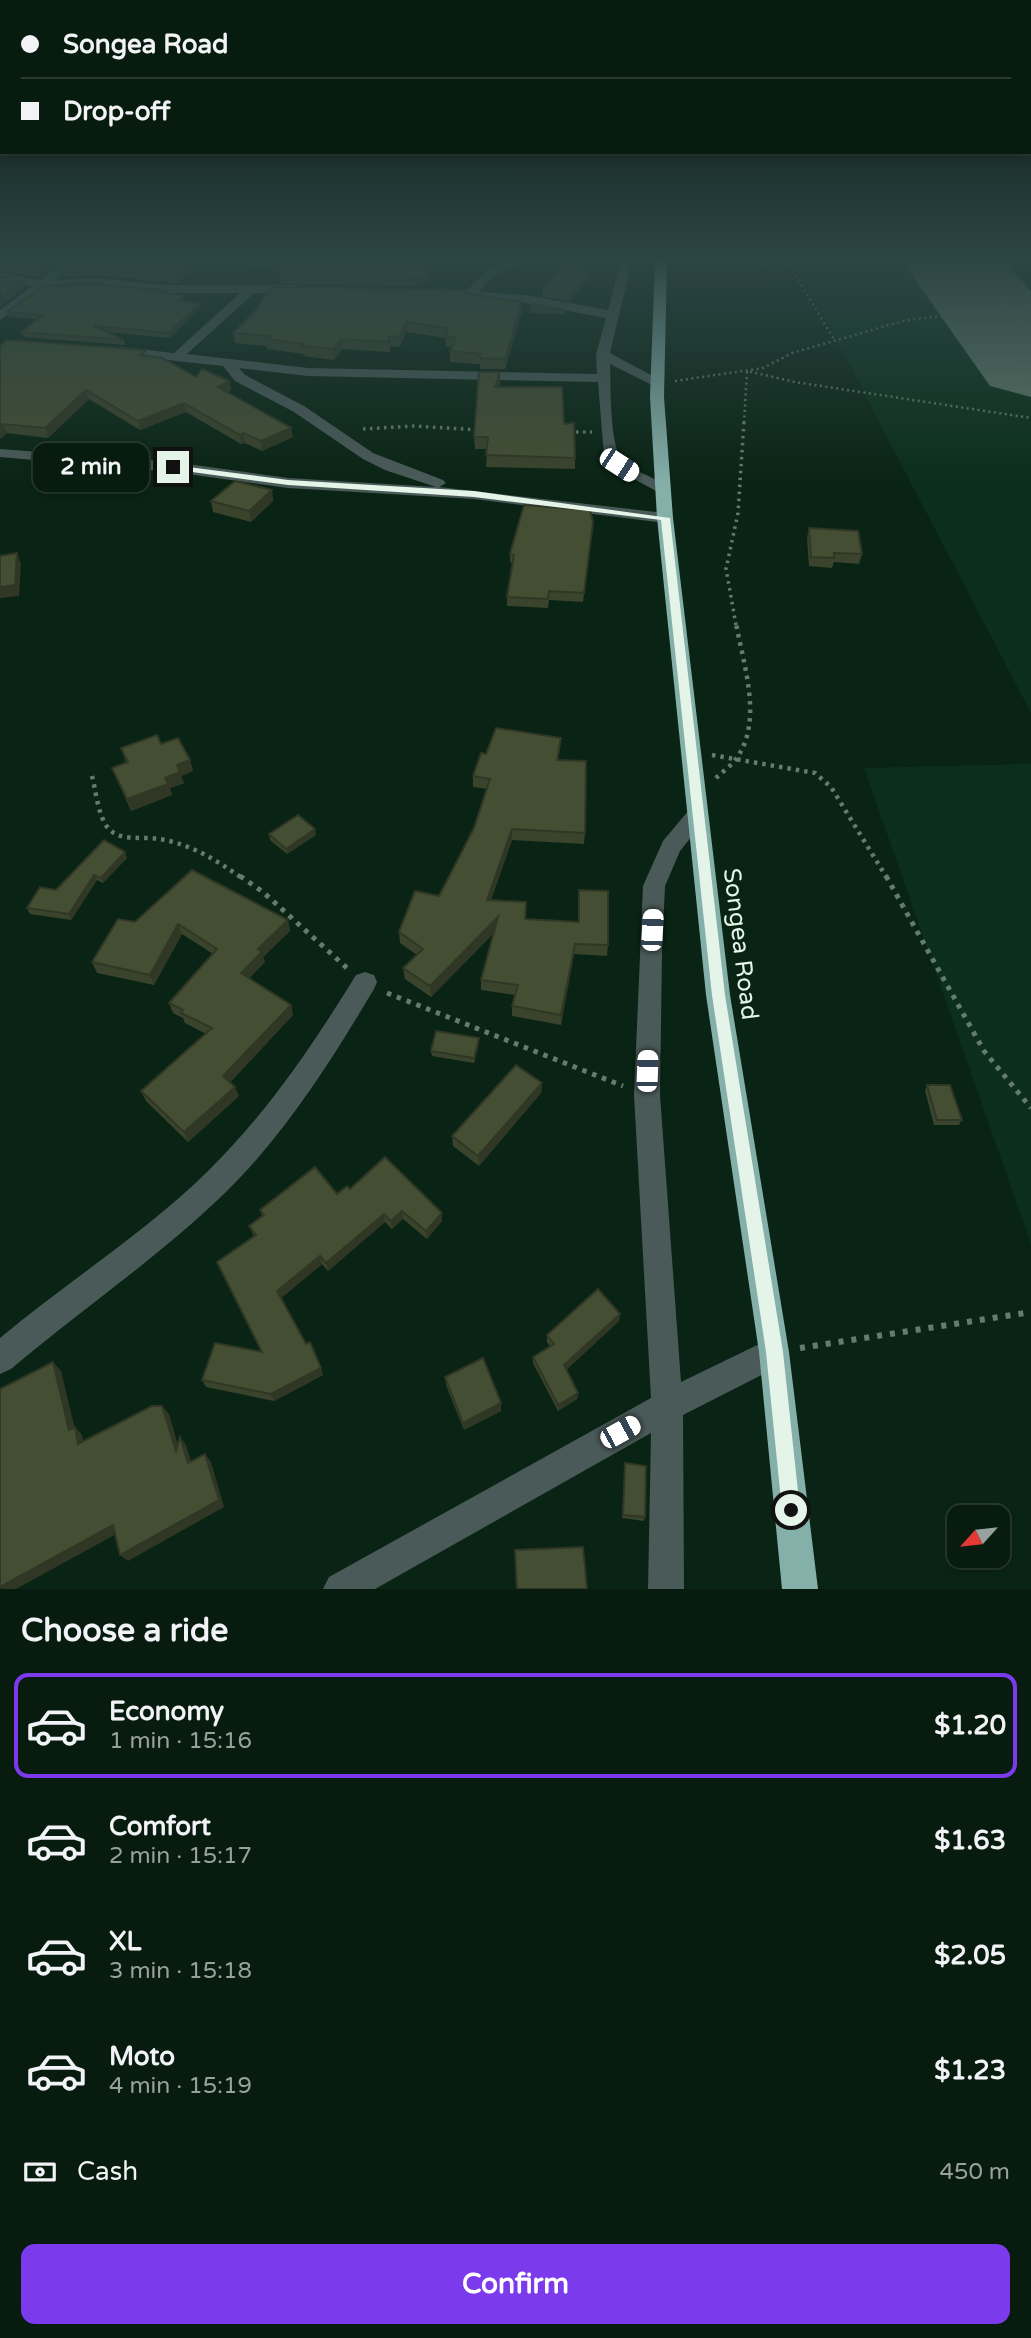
<!DOCTYPE html>
<html lang="en">
<head>
<meta charset="utf-8">
<style>
	body { margin:0; font-family:"Varela Round",sans-serif; background:#102418; color:#f1f3f6; height:100vh; display:flex; flex-direction:column; font-size:26px; white-space:nowrap }
	* { box-sizing:border-box; margin:0 }
	p { font-size:23px; color:#98a19e }
	.icon { flex:none; width:38px; height:38px; fill:none; stroke:currentColor; stroke-width:2; stroke-linecap:round; stroke-linejoin:round }
	.map { position:relative; height:1589px; overflow:hidden }
	.side { display:flex; flex-direction:column; background:#071b0f; flex:1 }
	.side>* { flex:none }
	.banner { position:absolute; left:0px; top:0px; width:1032px; height:154px; box-shadow:0 4px 10px #0003,0 0 0 2px #28392f; display:grid; align-content:center; height:154px; padding:0 21px; background:#071b0f }
	.needle { width:46px; rotate:243deg }
	.buttons { position:absolute; left:947px; top:1505px; display:grid; gap:14px }
	.buttons a { display:grid; place-items:center; width:63px; height:63px; border-radius:14px; background:#071b0f; box-shadow:0 4px 10px #0003,0 0 0 2px #28392f; font-size:35px }
	.end { position:absolute; width:32px; height:32px; margin:-16px; border:9px solid #e4f4e8; background:#111; box-shadow:0 0 0 4px #111 }
	.from { border-radius:50% }
	.bubble { position:absolute; height:49px; border-radius:14px; background:#071b0f; box-shadow:0 4px 10px #0003,0 0 0 2px #28392f; font-size:23px; font-weight:700; line-height:49px; text-align:center }
	.car { position:absolute; width:21px; height:42px; margin:-21px -10px; border-radius:9px; box-shadow:0 0 5px 2px #0007; background:linear-gradient(#fff 24%,#345 0 40%,#fff 0 76%,#345 0 86%,#fff 0) }
	.banner b { display:flex; align-items:center; gap:24px; height:66px; font-size:26px }
	.banner b+b { border-top:2px solid #28392f }
	.banner i { width:18px; height:18px; background:#f1f3f6 }
	ul { padding:0; list-style:none }
	li { display:flex; align-items:center; gap:21px; height:105px; margin:0 14px 10px; padding:0 7px; border:4px solid transparent; border-radius:14px }
	li div { flex:1 }
	li b { display:block; font-size:26px }
	li em { font-style:normal; font-weight:700 }
	li.selected { border-color:#7c3aed }
	li>.icon { width:63px; height:63px; stroke-width:1.5 }
	h2 { padding:0 21px; font-size:32px; line-height:84px }
	.pay { display:flex; align-items:center; gap:18px; height:77px; padding:0 21px; font-size:26px }
	.pay p { margin-inline-start:auto }
	.action { display:flex; gap:14px; margin-top:auto; padding:14px 21px }
	.action a { flex:1; height:80px; border-radius:14px; background:#7c3aed; color:#fff; font-size:28px; font-weight:700; line-height:80px; text-align:center }
	.map>svg:first-child { display:block }
	.built { fill:#0b2f1b }
	.lines { fill:none; stroke-linecap:round; stroke-linejoin:round }
	.runway { fill:#607869; fill-rule:evenodd }
	.path-far4 { stroke:#657c6d; stroke-width:2.5; stroke-dasharray:2 3.5; stroke-linecap:butt }
	.path-far3 { stroke:#657c6d; stroke-width:3.5; stroke-dasharray:2.5 4.5; stroke-linecap:butt }
	.path-far2 { stroke:#657c6d; stroke-width:4.5; stroke-dasharray:3.5 5; stroke-linecap:butt }
	.path-far1 { stroke:#657c6d; stroke-width:5; stroke-dasharray:4.5 6; stroke-linecap:butt }
	.path { stroke:#657c6d; stroke-width:6; stroke-dasharray:5 8; stroke-linecap:butt }
	.street { fill:#4a5a58; fill-rule:evenodd }
	.highway { fill:#85afa9; fill-rule:evenodd }
	.wall { fill:#3a432c }
	.shaded-wall { fill:#303724 }
	.building { fill:#444e33; stroke:#303724; stroke-width:2 }
	.route { fill:#e4f4e8 }
	.labels { text-anchor:middle; stroke-width:5; stroke-linejoin:round; paint-order:stroke }
	.street-label { font-size:24px; fill:#e4f4e8; stroke:#092414 }
</style>
</head>
<body>
<div class="map">
<svg width="1031" height="1589" viewBox="0 0 1031 1589">
	<rect width="100%" height="100%" fill="#092414"/>
	<!-- built -->
	<g class="built">
		<path d="M795,261H1031V713Z"/>
		<path d="M1031,764V1244L864,768Z"/>
	</g>
	<g class="lines">
		<!-- runway -->
		<path class="runway" d="M902,261H1005L1031,291V397L990,386Z"/>
		<!-- path-far4 -->
		<g class="path-far4">
			<path d="M787,261L835,341"/>
			<path d="M978,261L1006,304L1031,331"/>
			<path d="M675,381L763,368L792,353L903,321L962,313L1031,314"/>
			<path d="M744,423L747,371L795,382L1031,418"/>
		</g>
		<!-- path-far3 -->
		<g class="path-far3">
			<path d="M363,429L414,426L480,430"/>
			<path d="M569,432H592"/>
			<path d="M736,625L726,569L738,513L744,421"/>
		</g>
		<!-- path-far2 -->
		<g class="path-far2">
			<path d="M712,755L815,773L831,787L887,878"/>
			<path d="M92,776C96,791 98,816 108,828C120,842 142,836 159,839C191,844 216,860 242,878"/>
			<path d="M716,778C722,772 731,766 736,759C764,721 743,664 736,623"/>
		</g>
		<!-- path-far1 -->
		<g class="path-far1">
			<path d="M240,876L263,892L347,968"/>
			<path d="M886,876L984,1051L1031,1108"/>
			<path d="M387,993L623,1086"/>
		</g>
		<!-- path -->
		<path class="path" d="M800,1348L1031,1312"/>
		<!-- street -->
		<g class="street">
			<path d="M66,261H79L55,280L96,278L163,285H298L304,289L298,293H254L187,354L308,368L597,374L596,355L606,318L525,303L439,296L433,292L439,288L467,291C483,272 499,261 524,261L491,277L479,292L525,295L608,310L621,261H632L610,353L664,382L652,385L610,364C611,384 609,450 624,462C637,472 654,478 668,486V492H658L614,468L604,456L598,382L308,376L239,368L245,375L304,406L373,453L443,480L446,483L439,487L665,513L673,518L665,523L474,499L288,488L173,472L0,457V449L173,462L288,478L436,487L385,470L363,459L294,412L235,381L223,366L121,355L114,351L121,347L174,353L240,293H163L96,286L46,287L0,320V310L32,286L0,281V273L40,280Z"/>
			<path d="M697,808L705,810L708,816L680,851L665,886L662,952L660,1095L681,1382L774,1337L785,1341L789,1352L785,1363L683,1415L684,1589H648L651,1433L375,1589H323L329,1577L651,1398L634,1095L643,886L663,841L689,810Z"/>
			<path d="M365,972L374,975L377,982L374,989C331,1061 286,1133 226,1192C159,1257 82,1309 11,1369L0,1374V1338C68,1281 145,1233 208,1171C267,1113 313,1045 356,975Z"/>
		</g>
		<!-- highway -->
		<path class="highway" d="M655,261H667L664,397L673,518L730,995L789,1352L818,1589H782L759,1352L706,995L657,518L650,397Z"/>
	</g>
	<!-- wall -->
	<g class="wall">
		<path d="M0,261H61L39,277L0,271Z"/>
		<path d="M72,261H195L179,283L96,275L63,277L61,269Z"/>
		<path d="M254,261H287L284,270L431,263L427,282L413,286L281,284L280,277L284,271L255,268Z"/>
		<path d="M589,269L588,278L569,301L543,297V288Z"/>
		<path d="M465,293L522,302V312L505,369H480V364L450,362V351L452,347H446L445,338L407,332L399,347L390,346V352L342,349L334,360L304,356V354L267,349V346L235,343L233,333Z"/>
		<path d="M169,294L183,295L184,300L182,302L201,307L170,338L106,332L124,340L125,345L23,337L22,332L37,319L9,317L7,312Z"/>
		<path d="M530,308L566,310L565,314L530,313Z"/>
		<path d="M0,346L148,356L196,377L229,381L231,390L228,392L293,437L262,451L245,443L241,444L186,412L140,430L89,399L48,438L7,433L0,439Z"/>
		<path d="M500,383L499,387L564,424L575,458V469L486,467L487,449H475L474,437Z"/>
		<path d="M272,490L273,501L251,522L213,512L211,501Z"/>
		<path d="M809,528L862,554L859,564L834,562L832,568L809,566L807,538Z"/>
		<path d="M592,531L583,602L549,600L548,608L507,606V597L513,563L510,562V554Z"/>
		<path d="M161,744L190,760L193,771L181,776L184,783L170,788L172,795L131,811L112,768L126,763L121,748Z"/>
		<path d="M560,749L558,760L585,833L584,844L512,840L491,900L526,919L578,922L579,890L608,945L607,956L574,954L561,1025L512,1016V1006L515,995L481,990V980L494,933L431,997L405,979L403,968L417,955L400,943L399,932L439,896L474,828L487,789L473,787V776L486,754Z"/>
		<path d="M269,834L316,835L287,854L270,840Z"/>
		<path d="M127,858L103,883L97,880L71,920L30,914L27,908L56,890Z"/>
		<path d="M288,920L290,931L263,957L265,962L249,978L291,1005L293,1015L230,1082L239,1096L188,1142L146,1101L141,1091L206,1034L185,1023L183,1018L173,1013L169,1003L213,954L182,934L154,985L97,973L92,962L135,922Z"/>
		<path d="M479,1043L474,1063L432,1056L431,1051Z"/>
		<path d="M542,1083L541,1093L479,1166L453,1146L452,1136Z"/>
		<path d="M927,1085L962,1120L959,1125H934L925,1091Z"/>
		<path d="M350,1189L442,1213V1221L427,1239L403,1219L392,1229L385,1222L328,1271L322,1264L281,1298L323,1375L274,1401L206,1387L202,1380L261,1352L254,1236L249,1226L262,1216L260,1210L337,1194Z"/>
		<path d="M620,1314L619,1321L566,1370L578,1393L577,1399L558,1411L533,1363V1357L550,1347L547,1342V1335Z"/>
		<path d="M445,1377L501,1403V1411L464,1430L446,1385Z"/>
		<path d="M625,1463L645,1517L644,1521L622,1518Z"/>
	</g>
	<!-- shaded-wall -->
	<g class="shaded-wall">
		<path d="M51,261H61L39,277L37,270Z"/>
		<path d="M188,261H195L179,283L178,275Z"/>
		<path d="M284,261H287L284,271L283,264Z"/>
		<path d="M429,261H430L431,263L427,282L413,286L412,278Z"/>
		<path d="M589,269L588,278L569,301V292Z"/>
		<path d="M23,281L25,288L0,307V298Z"/>
		<path d="M522,302V312L505,369V359Z"/>
		<path d="M200,303L201,307L170,338L169,333Z"/>
		<path d="M407,322V332L399,347V337Z"/>
		<path d="M341,339L342,349L334,360L333,349Z"/>
		<path d="M500,372V383L495,397V387Z"/>
		<path d="M229,381L231,390L220,396L218,387Z"/>
		<path d="M86,390L89,399L48,438L45,428Z"/>
		<path d="M184,403L186,412L140,430L138,421Z"/>
		<path d="M3,424L7,433L0,439V427Z"/>
		<path d="M291,428L293,437L262,451L261,441Z"/>
		<path d="M243,433L245,443L241,444L240,435Z"/>
		<path d="M272,490L273,501L251,522L249,511Z"/>
		<path d="M17,553L21,564L19,596L0,598V587Z"/>
		<path d="M190,760L193,771L181,776L184,783L170,788L172,795L131,811L127,799L165,778L177,765Z"/>
		<path d="M315,829L316,835L287,854L286,849Z"/>
		<path d="M512,829V840L487,911V900Z"/>
		<path d="M125,852L127,858L103,883L101,878Z"/>
		<path d="M94,875L97,880L71,920L69,914Z"/>
		<path d="M498,917V928L431,997L430,986Z"/>
		<path d="M288,920L290,931L263,957L265,962L244,984L241,973L258,949Z"/>
		<path d="M178,924L182,934L154,985L150,975Z"/>
		<path d="M575,944L574,954L561,1025V1015Z"/>
		<path d="M291,1005L293,1015L227,1086L223,1076Z"/>
		<path d="M479,1038V1043L474,1063V1058Z"/>
		<path d="M542,1083L541,1093L479,1166L478,1156Z"/>
		<path d="M235,1087L239,1096L188,1142L184,1132Z"/>
		<path d="M402,1211L403,1219L392,1229L391,1221Z"/>
		<path d="M442,1213V1221L427,1239L426,1231Z"/>
		<path d="M384,1214L385,1222L328,1271L326,1263Z"/>
		<path d="M320,1256L322,1264L280,1299L277,1291Z"/>
		<path d="M620,1314L619,1321L564,1372V1365Z"/>
		<path d="M53,1362L61,1371L75,1429V1427L82,1435L86,1452L78,1444L69,1430Z"/>
		<path d="M321,1368L323,1375L274,1401L271,1394Z"/>
		<path d="M578,1393L577,1399L558,1411V1405Z"/>
		<path d="M501,1403V1411L464,1430L463,1423Z"/>
		<path d="M162,1406L169,1414L182,1459L176,1451Z"/>
		<path d="M180,1437L186,1445L194,1471L188,1463Z"/>
		<path d="M205,1454L211,1462L224,1507L128,1561L120,1555Z"/>
		<path d="M113,1525L120,1532L16,1589H0V1587Z"/>
	</g>
	<!-- building -->
	<g class="building">
		<path d="M0,261H51L37,270L0,265Z"/>
		<path d="M72,261H188L178,275L94,268L61,269Z"/>
		<path d="M254,261H284L283,264Z"/>
		<path d="M291,261H429L427,274L412,278L280,277Z"/>
		<path d="M564,265L589,269L569,292L543,288Z"/>
		<path d="M0,276L23,281L0,298Z"/>
		<path d="M95,284L169,291L166,294L183,295L178,301L200,303L169,333L94,326L124,340L22,332L42,315L7,312L45,285Z"/>
		<path d="M271,287L465,290V293L522,302L505,359L480,358V354L450,351L456,337H445L448,328L407,322L399,337L389,336V342L341,339L333,349L302,346L304,344L266,339L271,336L233,333L255,311Z"/>
		<path d="M533,304L566,310L530,308Z"/>
		<path d="M6,340L146,350L141,355L162,358L196,377L202,369L229,381L218,387L291,428L261,441L243,433L240,435L184,403L138,421L86,390L45,428L3,424L0,427V346Z"/>
		<path d="M479,372H500L495,387H562L564,424L574,423L575,458L486,455L488,437H474Z"/>
		<path d="M235,481L272,490L249,511L211,501Z"/>
		<path d="M524,505L590,510L593,522L584,593L549,591L548,599L507,597L514,555L510,554Z"/>
		<path d="M809,528L858,531L862,554L834,553V558L811,557Z"/>
		<path d="M17,553L15,585L0,587V556Z"/>
		<path d="M496,728L561,738L557,760L586,761L585,833L512,829L487,900L526,902L525,919L579,922V890L608,891V945L575,944L561,1015L512,1006L518,985L481,980L498,917L430,986L403,968L423,949L399,932L415,891L439,896L474,828L490,779L473,776L481,753L486,754Z"/>
		<path d="M157,735L161,744L178,738L190,760L177,765L180,772L165,778L168,784L127,799L112,768L128,762L121,748Z"/>
		<path d="M298,815L315,829L286,849L269,834Z"/>
		<path d="M104,840L125,852L101,878L94,875L69,914L27,908L40,887L56,890Z"/>
		<path d="M192,870L288,920L258,949L262,952L241,973L291,1005L223,1076L235,1087L184,1132L141,1091L212,1028L181,1013L183,1010L169,1003L217,949L178,924L150,975L92,962L118,919L135,922Z"/>
		<path d="M436,1031L479,1038L474,1058L431,1051Z"/>
		<path d="M516,1065L542,1083L478,1156L452,1136Z"/>
		<path d="M927,1085H950L962,1120H937Z"/>
		<path d="M385,1157L442,1213L426,1231L402,1211L391,1221L384,1214L326,1263L320,1256L277,1291L306,1344L310,1342L321,1368L271,1394L202,1380L215,1343L262,1352L217,1262L256,1235L249,1226L264,1215L260,1210L315,1167L337,1194L347,1186L350,1189Z"/>
		<path d="M598,1289L620,1314L564,1365L578,1393L558,1405L533,1357L554,1344L547,1335Z"/>
		<path d="M483,1358L501,1403L463,1423L445,1377Z"/>
		<path d="M53,1362L69,1430L75,1427L78,1444L152,1406H162L176,1451L180,1437L188,1463L205,1454L219,1500L120,1555L113,1525L0,1587V1389Z"/>
		<path d="M625,1463L646,1466L645,1517L623,1515Z"/>
		<path d="M583,1547L587,1589H517L515,1550Z"/>
	</g>
	<!-- sky -->
	<linearGradient id="sky" x2="0" y2="1"><stop stop-color="#05140b"/><stop offset="0.54" stop-color="#2c4545"/><stop offset="1" stop-color="#2c4545" stop-opacity="0"/></linearGradient>
	<rect width="1031" height="483" fill="url(#sky)"/>
	<!-- route -->
	<path class="route" d="M173,465L288,480L474,491L670,518L725,995L783,1352L800,1510L798,1517L791,1519L785,1517L782,1510L766,1352L712,995L661,520L474,497L288,485L170,469Z"/>
	<g class="labels">
		<!-- street labels -->
		<g class="street-label">
			<text transform="translate(741 944) rotate(83)" y="8">Songea Road</text>
		</g>
	</g>
</svg>
<div class="buttons">
<a><svg class="needle" viewBox="-14 -14 28 28"><path d="M0-13l5 13h-10z" fill="#e53935"/><path d="M0 13l5-13h-10z" fill="#98a19e"/></svg></a>
</div>
<i class="end from" style="left:791px;top:1510px"></i>
<i class="end" style="left:173px;top:467px"></i>
<div class="bubble" style="left:33px;top:443px;width:116px">2 min</div>
<i class="car" style="left:619px;top:465px;rotate:123deg"></i>
<i class="car" style="left:652px;top:930px;rotate:3deg"></i>
<i class="car" style="left:647px;top:1071px;rotate:2deg"></i>
<i class="car" style="left:620px;top:1432px;rotate:61deg"></i>
<div class="banner">
<b><i class="from"></i>Songea Road</b>
<b><i></i>Drop-off</b>
</div>
</div>
<section class="side">
<h2>Choose a ride</h2>
<ul>
<li class="selected"><svg class="icon" aria-label="car" viewBox="0 0 24 24"><path d="M5 17H2v-5l4-1 3-4h7l3 4 3 1v5h-3M9 17h6M6 11h13"/><circle cx="7" cy="17" r="2"/><circle cx="17" cy="17" r="2"/></svg><div><b>Economy</b><p>1 min · 15:16</p></div><em>$1.20</em></li>
<li><svg class="icon" aria-label="car" viewBox="0 0 24 24"><path d="M5 17H2v-5l4-1 3-4h7l3 4 3 1v5h-3M9 17h6M6 11h13"/><circle cx="7" cy="17" r="2"/><circle cx="17" cy="17" r="2"/></svg><div><b>Comfort</b><p>2 min · 15:17</p></div><em>$1.63</em></li>
<li><svg class="icon" aria-label="car" viewBox="0 0 24 24"><path d="M5 17H2v-5l4-1 3-4h7l3 4 3 1v5h-3M9 17h6M6 11h13"/><circle cx="7" cy="17" r="2"/><circle cx="17" cy="17" r="2"/></svg><div><b>XL</b><p>3 min · 15:18</p></div><em>$2.05</em></li>
<li><svg class="icon" aria-label="car" viewBox="0 0 24 24"><path d="M5 17H2v-5l4-1 3-4h7l3 4 3 1v5h-3M9 17h6M6 11h13"/><circle cx="7" cy="17" r="2"/><circle cx="17" cy="17" r="2"/></svg><div><b>Moto</b><p>4 min · 15:19</p></div><em>$1.23</em></li>
</ul>
<div class="pay"><svg class="icon" aria-label="cash" viewBox="0 0 24 24"><path d="M3 7h18v10H3z"/><circle cx="12" cy="12" r="2"/></svg>Cash<p>450 m</p></div>
<div class="action"><a>Confirm</a></div>
</section>
</body>
</html>
